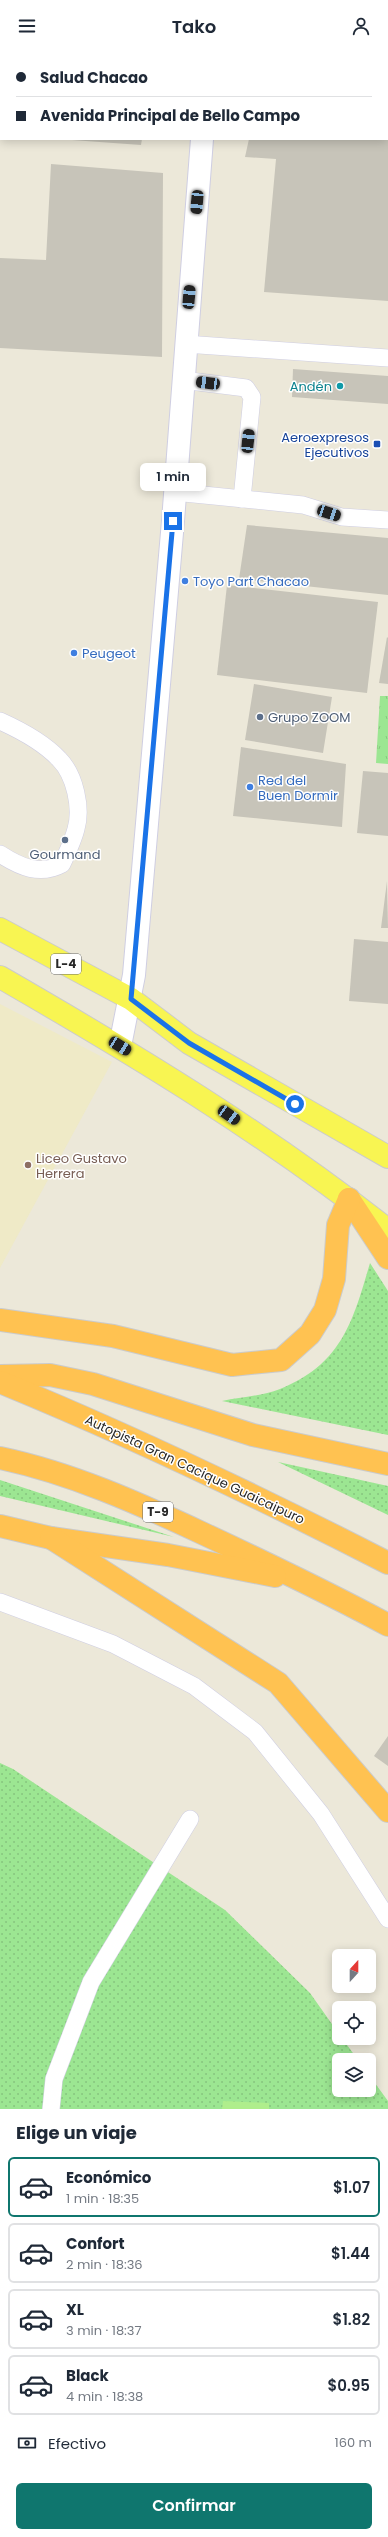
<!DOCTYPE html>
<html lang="es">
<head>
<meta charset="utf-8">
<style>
	body { margin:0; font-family:Poppins,sans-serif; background:#f2f2f3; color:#1f2937; height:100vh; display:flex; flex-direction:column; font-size:15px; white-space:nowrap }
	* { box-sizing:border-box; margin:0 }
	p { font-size:13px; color:#747a83 }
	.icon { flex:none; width:22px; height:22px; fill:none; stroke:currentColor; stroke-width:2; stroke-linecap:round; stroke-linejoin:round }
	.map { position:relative; height:2057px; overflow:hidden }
	.panel { display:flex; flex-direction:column; background:#fff; flex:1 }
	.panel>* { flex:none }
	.guide { position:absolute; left:0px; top:0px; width:388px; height:88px; box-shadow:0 2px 10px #0003; display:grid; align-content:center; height:88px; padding:0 16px; background:#fff }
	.needle { width:26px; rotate:21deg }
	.fabs { position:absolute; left:332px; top:1897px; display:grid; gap:8px }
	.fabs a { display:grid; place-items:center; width:44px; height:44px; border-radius:6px; background:#fff; box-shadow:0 2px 10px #0003; font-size:20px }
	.end { position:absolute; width:18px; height:18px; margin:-9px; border:5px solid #1a73e8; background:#fff; box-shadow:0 0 0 2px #fff }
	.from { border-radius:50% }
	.bubble { position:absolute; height:28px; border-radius:6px; background:#fff; box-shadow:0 2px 10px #0003; font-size:13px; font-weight:600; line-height:28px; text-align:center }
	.car { position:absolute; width:12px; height:24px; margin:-12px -6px; border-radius:5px; box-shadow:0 0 3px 1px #0007; background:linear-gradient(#222 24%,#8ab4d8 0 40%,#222 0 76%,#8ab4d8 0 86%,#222 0) }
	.guide b { display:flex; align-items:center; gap:14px; height:38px; font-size:15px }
	.guide b+b { border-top:1px solid #e0e1e3 }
	.guide i { width:10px; height:10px; background:#1f2937 }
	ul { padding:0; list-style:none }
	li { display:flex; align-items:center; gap:12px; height:60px; margin:0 8px 6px; padding:0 8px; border:2px solid #e0e1e3; border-radius:6px }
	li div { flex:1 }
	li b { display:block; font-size:15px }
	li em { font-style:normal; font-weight:600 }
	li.active { border-color:#0f766e }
	li>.icon { width:36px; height:36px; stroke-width:1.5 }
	h2 { padding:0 16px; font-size:18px; line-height:48px }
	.pay { display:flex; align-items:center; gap:10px; height:44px; padding:0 16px; font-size:15px }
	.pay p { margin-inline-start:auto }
	.action { display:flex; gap:8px; margin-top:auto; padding:8px 16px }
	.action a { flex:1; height:46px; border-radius:6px; background:#0f766e; color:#fff; font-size:16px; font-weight:600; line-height:46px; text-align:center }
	header { display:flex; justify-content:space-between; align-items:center; height:52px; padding:0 16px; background:#fff; font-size:18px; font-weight:600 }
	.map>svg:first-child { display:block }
	.education { fill:#efeac7 }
	.grass { fill:url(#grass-dots) }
	.park { fill:url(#park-tufts) }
	.pitch { fill:#afee8c }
	.building { fill:#c7c4b9 }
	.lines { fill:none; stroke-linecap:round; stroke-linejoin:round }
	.lane-casing { stroke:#cfcee2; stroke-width:18 }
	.street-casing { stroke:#cfcee2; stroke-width:24 }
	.primary-casing { stroke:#cbcbcb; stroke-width:24 }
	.highway-casing { stroke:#cbcbcb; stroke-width:24 }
	.lane { stroke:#fff; stroke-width:17 }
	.street { stroke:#fff; stroke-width:22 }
	.primary { stroke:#f8f552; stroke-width:22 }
	.highway { stroke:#ffc251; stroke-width:22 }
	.route { stroke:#1a73e8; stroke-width:5 }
	.culture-dot { fill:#0f9aa8; stroke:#fff; stroke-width:1.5 }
	.transit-dot { fill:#1a4fb4; stroke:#fff; stroke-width:1.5 }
	.shop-dot { fill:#3f7fe0; stroke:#fff; stroke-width:1.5 }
	.service-dot { fill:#5c6f8a; stroke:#fff; stroke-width:1.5 }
	.education-dot { fill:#8d6e63; stroke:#fff; stroke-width:1.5 }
	.labels { text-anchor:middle; stroke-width:3; stroke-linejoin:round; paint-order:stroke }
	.shield { fill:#fff; stroke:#686868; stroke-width:1 }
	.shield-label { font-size:12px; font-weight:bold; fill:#282828 }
	.culture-label { font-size:13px; fill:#0d838f; stroke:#fff; text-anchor:end }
	.transit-label { font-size:13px; fill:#164399; stroke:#fff; text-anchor:end }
	.shop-label { font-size:13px; fill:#366cbe; stroke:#fff; text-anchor:start }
	.service-label { font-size:13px; fill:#4e5e75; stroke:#fff; text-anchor:start }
	.education-label { font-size:13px; fill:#785e54; stroke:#fff; text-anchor:start }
	.street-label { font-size:13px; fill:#282828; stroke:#fff }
</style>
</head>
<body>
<header><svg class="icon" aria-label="menu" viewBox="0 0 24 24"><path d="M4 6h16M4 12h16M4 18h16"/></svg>Tako<svg class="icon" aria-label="person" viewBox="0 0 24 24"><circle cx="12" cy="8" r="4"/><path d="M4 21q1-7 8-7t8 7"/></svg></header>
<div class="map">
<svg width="388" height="2057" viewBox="0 0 388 2057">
	<defs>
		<pattern id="grass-dots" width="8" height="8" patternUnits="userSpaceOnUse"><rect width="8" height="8" fill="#9ce692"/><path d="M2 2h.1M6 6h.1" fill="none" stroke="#86c57e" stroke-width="1.8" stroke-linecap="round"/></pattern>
		<pattern id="park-tufts" width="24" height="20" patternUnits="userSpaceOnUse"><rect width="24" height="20" fill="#9ce692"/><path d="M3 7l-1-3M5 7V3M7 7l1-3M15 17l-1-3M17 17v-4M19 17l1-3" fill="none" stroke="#86c57e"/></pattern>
	</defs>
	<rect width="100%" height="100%" fill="#ece8d9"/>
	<!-- education -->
	<path class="education" d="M0,952L112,1010L0,1216Z"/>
	<!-- grass -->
	<g class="grass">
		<path d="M370,1211L388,1239V1383L222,1349C241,1345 262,1344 280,1337C342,1312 353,1269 370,1211Z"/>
		<path d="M278,1410L388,1434V1463Z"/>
		<path d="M0,1428L174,1485L0,1444Z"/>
		<path d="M0,1711L13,1717L225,1858L310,1941L339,1982V1986H342L358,2008H339V2038H369V2023L388,2049V2057H0Z"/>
	</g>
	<!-- park -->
	<path class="park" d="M380,644H388V712L376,711Z"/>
	<!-- pitch -->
	<path class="pitch" d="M223,2049L269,2051V2057H222Z"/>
	<!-- building -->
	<g class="building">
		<path d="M58,87H142L141,93Z"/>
		<path d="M249,87H388V249L264,240L276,107L245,105Z"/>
		<path d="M51,112L163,121L162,305L0,296V206L46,208Z"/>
		<path d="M293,317L388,324V352L292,345Z"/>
		<path d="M247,473L388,486V543L239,527Z"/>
		<path d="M227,533L378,550L367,641L217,623Z"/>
		<path d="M387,585L388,586V632L379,631Z"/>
		<path d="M254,632L332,645L323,701L245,688Z"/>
		<path d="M241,695L346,712L342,775L233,764Z"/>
		<path d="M363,719L388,721V784L357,781Z"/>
		<path d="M387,829L388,876H381Z"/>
		<path d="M354,887L388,890V952L349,949Z"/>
		<path d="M388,1684V1714L374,1704Z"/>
	</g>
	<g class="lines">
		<defs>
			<g id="lane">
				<path d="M185,292L388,306"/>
				<path d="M182,328L246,336L252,345L242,447"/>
				<path d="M174,440L303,453L342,465L388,468"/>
				<path d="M0,669C20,678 44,691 59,707C75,723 82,756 76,777C73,789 67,801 62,812C40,824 20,815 0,802"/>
				<path d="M0,1550L113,1592L194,1634L255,1680L321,1762L388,1867"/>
				<path d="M51,2057L54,2027L91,1930L190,1767"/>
			</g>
			<g id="street">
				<path d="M209,1V0"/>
				<path d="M120,994L134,923L173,469L202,87"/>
			</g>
			<g id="primary">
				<path d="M0,877L131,947L189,991L388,1105"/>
				<path d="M0,925C134,1002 266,1082 388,1178"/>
			</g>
			<g id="highway">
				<path d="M349,1147L388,1206"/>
				<path d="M0,1268L113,1284L232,1313L281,1308L310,1282L325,1258L334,1227L338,1173L349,1147"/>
				<path d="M0,1324L50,1323L93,1332L253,1383L388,1412"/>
				<path d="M0,1330C132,1384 261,1446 388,1511"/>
				<path d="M0,1406C71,1421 138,1451 204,1482C266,1511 327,1540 388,1573"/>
				<path d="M0,1474L51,1486L168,1503L275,1524"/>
				<path d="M51,1486L278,1631L388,1759"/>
			</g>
		</defs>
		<!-- lane casing -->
		<use href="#lane" class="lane-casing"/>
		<!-- street casing -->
		<use href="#street" class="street-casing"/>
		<!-- primary casing -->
		<use href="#primary" class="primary-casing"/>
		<!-- highway casing -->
		<use href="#highway" class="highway-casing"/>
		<!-- lane -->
		<use href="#lane" class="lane"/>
		<!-- street -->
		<use href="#street" class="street"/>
		<!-- primary -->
		<use href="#primary" class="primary"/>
		<!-- highway -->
		<use href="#highway" class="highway"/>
	</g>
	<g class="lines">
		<!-- route -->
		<path class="route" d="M173,469L131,947L189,991L295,1052"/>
	</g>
	<!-- markers -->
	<circle class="culture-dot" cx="340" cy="334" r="4"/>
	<rect class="transit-dot" x="373" y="388" width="8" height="8" rx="2"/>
	<g class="shop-dot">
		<circle cx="185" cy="529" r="4"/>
		<circle cx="74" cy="601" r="4"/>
		<circle cx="250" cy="735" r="4"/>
	</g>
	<g class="service-dot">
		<circle cx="260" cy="665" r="4"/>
		<circle cx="65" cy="788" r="4"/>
	</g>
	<circle class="education-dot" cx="28" cy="1113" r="4"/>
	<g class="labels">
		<!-- shield labels -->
		<g class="shield">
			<rect x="51" y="902" width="30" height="20" rx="3"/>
			<rect x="143" y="1450" width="30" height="20" rx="3"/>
		</g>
		<g class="shield-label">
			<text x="66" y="916">L-4</text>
			<text x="158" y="1464">T-9</text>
		</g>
		<!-- culture labels -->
		<g class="culture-label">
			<text x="332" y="339">Andén</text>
		</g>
		<!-- transit labels -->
		<g class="transit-label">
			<text x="369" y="390">Aeroexpresos<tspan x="369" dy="15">Ejecutivos</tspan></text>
		</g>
		<!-- shop labels -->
		<g class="shop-label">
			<text x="193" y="534">Toyo Part Chacao</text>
			<text x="82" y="606">Peugeot</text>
			<text x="258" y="733">Red del<tspan x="258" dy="15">Buen Dormir</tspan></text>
		</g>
		<!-- service labels -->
		<g class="service-label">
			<text x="268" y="670">Grupo ZOOM</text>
			<text x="65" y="807" text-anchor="middle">Gourmand</text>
		</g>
		<!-- education labels -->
		<g class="education-label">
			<text x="36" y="1111">Liceo Gustavo<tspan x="36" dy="15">Herrera</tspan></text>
		</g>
		<!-- street labels -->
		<g class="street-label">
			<text transform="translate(195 1417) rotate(25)" y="5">Autopista Gran Cacique Guaicaipuro</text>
		</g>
	</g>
</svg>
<div class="fabs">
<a><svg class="needle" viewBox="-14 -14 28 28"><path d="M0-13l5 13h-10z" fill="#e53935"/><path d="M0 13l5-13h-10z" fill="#747a83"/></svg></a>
<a><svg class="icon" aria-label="locate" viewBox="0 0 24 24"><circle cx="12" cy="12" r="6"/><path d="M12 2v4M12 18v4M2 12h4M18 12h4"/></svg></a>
<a><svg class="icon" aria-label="layers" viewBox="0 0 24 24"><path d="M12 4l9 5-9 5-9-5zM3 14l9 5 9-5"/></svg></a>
</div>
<i class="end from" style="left:295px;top:1052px"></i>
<i class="end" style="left:173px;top:469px"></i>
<div class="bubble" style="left:140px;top:411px;width:66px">1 min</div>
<i class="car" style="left:197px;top:150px;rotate:185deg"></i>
<i class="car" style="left:189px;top:245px;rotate:5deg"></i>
<i class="car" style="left:208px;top:331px;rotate:277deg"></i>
<i class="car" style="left:248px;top:389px;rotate:6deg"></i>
<i class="car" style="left:329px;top:461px;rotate:108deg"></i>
<i class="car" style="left:120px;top:994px;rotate:122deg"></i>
<i class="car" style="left:229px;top:1063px;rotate:125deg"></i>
<div class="guide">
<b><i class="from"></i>Salud Chacao</b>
<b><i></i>Avenida Principal de Bello Campo</b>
</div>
</div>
<section class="panel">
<h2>Elige un viaje</h2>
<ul>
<li class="active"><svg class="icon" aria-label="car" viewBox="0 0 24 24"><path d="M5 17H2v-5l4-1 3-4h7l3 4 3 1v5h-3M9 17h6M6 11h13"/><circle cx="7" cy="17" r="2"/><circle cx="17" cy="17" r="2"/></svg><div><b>Económico</b><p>1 min · 18:35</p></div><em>$1.07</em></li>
<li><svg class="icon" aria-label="car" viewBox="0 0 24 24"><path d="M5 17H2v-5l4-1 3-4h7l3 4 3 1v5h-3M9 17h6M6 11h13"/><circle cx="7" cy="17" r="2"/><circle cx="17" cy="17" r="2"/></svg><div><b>Confort</b><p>2 min · 18:36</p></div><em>$1.44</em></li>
<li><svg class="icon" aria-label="car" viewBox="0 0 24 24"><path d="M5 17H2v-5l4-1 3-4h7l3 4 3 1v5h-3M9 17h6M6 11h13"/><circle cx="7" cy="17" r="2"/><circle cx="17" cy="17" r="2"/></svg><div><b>XL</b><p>3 min · 18:37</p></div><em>$1.82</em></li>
<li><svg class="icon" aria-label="car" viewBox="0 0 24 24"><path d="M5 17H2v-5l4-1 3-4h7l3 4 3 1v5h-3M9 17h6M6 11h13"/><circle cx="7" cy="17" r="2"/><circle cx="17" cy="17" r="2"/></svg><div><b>Black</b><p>4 min · 18:38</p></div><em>$0.95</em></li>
</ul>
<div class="pay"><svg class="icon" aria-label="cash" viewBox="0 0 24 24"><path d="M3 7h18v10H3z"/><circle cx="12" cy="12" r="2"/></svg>Efectivo<p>160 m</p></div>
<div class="action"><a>Confirmar</a></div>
</section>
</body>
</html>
